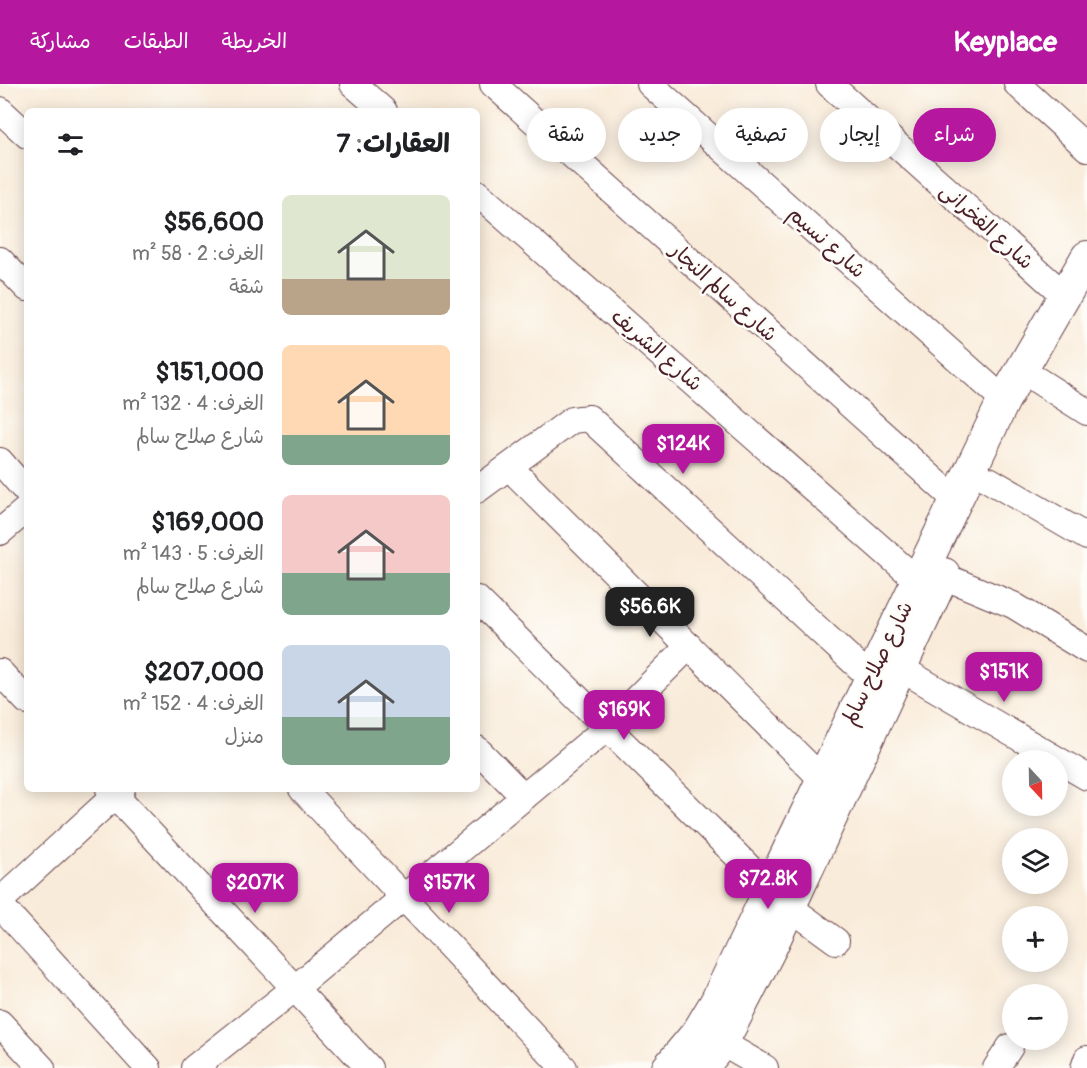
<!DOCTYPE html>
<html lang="ar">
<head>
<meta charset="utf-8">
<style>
  :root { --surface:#fff; --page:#f6f6f6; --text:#202124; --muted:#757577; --accent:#b5179e }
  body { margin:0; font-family:Pangolin,"Playpen Sans Arabic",sans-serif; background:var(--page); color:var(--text); direction:rtl; height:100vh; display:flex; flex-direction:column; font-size:22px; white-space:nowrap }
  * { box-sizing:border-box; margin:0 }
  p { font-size:20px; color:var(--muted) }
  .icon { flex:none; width:33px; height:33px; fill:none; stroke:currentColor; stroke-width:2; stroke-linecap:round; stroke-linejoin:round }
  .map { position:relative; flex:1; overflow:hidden; direction:ltr }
  .panel { position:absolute; left:24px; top:24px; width:456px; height:684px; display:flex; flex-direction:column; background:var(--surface); border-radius:9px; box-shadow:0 3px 15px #0003; direction:rtl }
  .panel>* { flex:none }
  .banner { position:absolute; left:498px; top:24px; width:498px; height:54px; direction:rtl; display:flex; gap:12px }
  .needle { width:39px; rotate:158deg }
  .buttons { position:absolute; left:1002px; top:666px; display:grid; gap:12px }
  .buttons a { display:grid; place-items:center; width:66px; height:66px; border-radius:50%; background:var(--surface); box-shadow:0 3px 15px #0003; font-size:30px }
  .price { position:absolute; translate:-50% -51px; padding:0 14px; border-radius:12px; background:var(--accent); color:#fff; font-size:20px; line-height:39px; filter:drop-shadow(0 2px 3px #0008) }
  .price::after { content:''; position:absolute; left:50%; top:36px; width:18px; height:14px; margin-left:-9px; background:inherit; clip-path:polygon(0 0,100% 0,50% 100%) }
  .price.on { background:#222; color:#fff }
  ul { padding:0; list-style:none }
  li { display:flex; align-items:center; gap:18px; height:150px; padding:0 30px }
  li span { display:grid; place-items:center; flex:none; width:168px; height:120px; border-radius:9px; color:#555 }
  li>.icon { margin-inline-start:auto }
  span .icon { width:72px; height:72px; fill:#fffc; stroke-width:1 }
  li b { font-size:26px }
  h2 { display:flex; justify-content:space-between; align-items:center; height:72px; padding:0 30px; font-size:26px }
  .pill { padding:0 21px; border-radius:27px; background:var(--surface); box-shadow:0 3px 15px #0003; font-size:21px; line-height:54px }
  .pill.on { background:var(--accent); color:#fff }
  header { display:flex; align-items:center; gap:36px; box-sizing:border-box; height:84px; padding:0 30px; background:var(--accent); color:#fff }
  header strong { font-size:28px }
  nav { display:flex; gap:33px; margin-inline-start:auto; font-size:21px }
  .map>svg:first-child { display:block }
</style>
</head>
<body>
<header>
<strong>Keyplace</strong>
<nav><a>الخريطة</a><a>الطبقات</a><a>مشاركة</a></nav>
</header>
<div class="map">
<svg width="1087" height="984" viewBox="0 0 1087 984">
  <rect width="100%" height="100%" fill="#fdfcf7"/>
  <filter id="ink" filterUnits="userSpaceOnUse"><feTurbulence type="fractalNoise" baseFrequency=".0167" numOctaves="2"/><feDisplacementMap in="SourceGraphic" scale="12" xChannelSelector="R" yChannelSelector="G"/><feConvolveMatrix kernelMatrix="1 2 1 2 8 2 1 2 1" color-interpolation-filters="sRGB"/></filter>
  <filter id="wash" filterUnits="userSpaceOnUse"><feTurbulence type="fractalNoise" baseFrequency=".008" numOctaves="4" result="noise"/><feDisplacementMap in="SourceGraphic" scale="24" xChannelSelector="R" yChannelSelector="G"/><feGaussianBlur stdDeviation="1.35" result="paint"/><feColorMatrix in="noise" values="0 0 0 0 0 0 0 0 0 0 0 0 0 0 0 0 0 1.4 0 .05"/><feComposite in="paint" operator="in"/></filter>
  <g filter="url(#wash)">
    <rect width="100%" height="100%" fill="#f9ebd9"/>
  </g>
  <g filter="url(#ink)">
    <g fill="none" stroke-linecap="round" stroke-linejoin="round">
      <defs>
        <g id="minor">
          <polyline points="353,0 384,27"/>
          <polyline points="493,0 956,416"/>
          <polyline points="650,0 1004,316"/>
          <polyline points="829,0 1064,211"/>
          <polyline points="1017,0 1087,64"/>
          <polyline points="0,26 27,51"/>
          <polyline points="477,109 917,496"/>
          <polyline points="0,176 27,204"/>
          <polyline points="1037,296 1087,328"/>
          <polyline points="0,377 27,408"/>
          <polyline points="509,383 822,695"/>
          <polyline points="989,396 1087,453"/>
          <polyline points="477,406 572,336 589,334 870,593"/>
          <polyline points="0,448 27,425"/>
          <polyline points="943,492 1013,521 1087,566"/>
          <polyline points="477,515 788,822 836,857"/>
          <polyline points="900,584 1087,693"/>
          <polyline points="0,588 27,617"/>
          <polyline points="109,705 369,984"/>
          <polyline points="302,705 564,984"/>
          <polyline points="524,713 609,642 689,562"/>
          <polyline points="0,817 122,705"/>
          <polyline points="0,821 148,984"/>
          <polyline points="0,939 42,984"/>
          <polyline points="722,959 765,984"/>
          <polyline points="194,984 294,905 524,713 477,665"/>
          <polyline points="996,984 1010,963"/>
          <polyline points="1084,984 1087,975"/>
        </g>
        <g id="major">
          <polyline points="668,984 698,948 716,918 1004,316 1087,173"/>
          <polyline points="702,984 722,959 771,863 944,490"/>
        </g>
      </defs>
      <use href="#minor" stroke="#643e45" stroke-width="28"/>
      <use href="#major" stroke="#643e45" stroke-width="34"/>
      <use href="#minor" stroke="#fff" stroke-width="26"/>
      <use href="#major" stroke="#fff" stroke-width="32"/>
    </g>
  </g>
  <g text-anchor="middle" stroke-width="5" stroke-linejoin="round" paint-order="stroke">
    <g font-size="21" fill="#4a1f2b" stroke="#fdfcf7">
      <text transform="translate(987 142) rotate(42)" y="7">شارع الفخرانى</text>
      <text transform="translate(827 158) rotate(42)" y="7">شارع نسيم</text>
      <text transform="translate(724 208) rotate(42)" y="7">شارع سالم النجار</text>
      <text transform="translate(657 266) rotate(41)" y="7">شارع الشريف</text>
      <text transform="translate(877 579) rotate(-64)" y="7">شارع صلاح سالم</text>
    </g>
  </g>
</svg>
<div class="buttons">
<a><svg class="needle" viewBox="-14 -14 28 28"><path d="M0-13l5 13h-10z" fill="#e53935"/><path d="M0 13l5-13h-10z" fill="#757577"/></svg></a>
<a><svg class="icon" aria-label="layers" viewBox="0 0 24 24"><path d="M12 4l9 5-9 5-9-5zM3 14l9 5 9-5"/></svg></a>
<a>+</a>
<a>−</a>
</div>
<b class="price" style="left:683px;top:391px">$124K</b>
<b class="price on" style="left:650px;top:554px">$56.6K</b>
<b class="price" style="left:1004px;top:619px">$151K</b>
<b class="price" style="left:624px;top:657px">$169K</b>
<b class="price" style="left:768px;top:826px">$72.8K</b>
<b class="price" style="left:255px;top:830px">$207K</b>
<b class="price" style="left:449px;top:830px">$157K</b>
<div class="banner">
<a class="pill on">شراء</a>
<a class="pill">إيجار</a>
<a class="pill">تصفية</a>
<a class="pill">جديد</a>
<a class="pill">شقة</a>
</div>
<section class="panel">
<h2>العقارات: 7<svg class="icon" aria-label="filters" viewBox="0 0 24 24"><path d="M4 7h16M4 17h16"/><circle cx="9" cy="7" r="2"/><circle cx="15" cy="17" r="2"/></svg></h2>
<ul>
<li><span style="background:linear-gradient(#dfe7d0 70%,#b9a48a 0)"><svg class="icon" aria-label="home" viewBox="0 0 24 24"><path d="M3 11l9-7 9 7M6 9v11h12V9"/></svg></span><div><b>$56,600</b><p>الغرف: 2 · 58 m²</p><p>شقة</p></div></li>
<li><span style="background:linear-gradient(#ffd9b3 75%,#7fa58c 0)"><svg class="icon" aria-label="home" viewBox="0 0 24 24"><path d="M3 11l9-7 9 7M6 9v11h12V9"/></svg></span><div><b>$151,000</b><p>الغرف: 4 · 132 m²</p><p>شارع صلاح سالم</p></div></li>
<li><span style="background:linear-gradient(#f6c9c9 65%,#7fa58c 0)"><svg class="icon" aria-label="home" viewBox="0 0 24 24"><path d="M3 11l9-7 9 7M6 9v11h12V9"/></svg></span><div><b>$169,000</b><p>الغرف: 5 · 143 m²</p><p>شارع صلاح سالم</p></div></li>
<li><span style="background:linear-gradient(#c9d6e8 60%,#7fa58c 0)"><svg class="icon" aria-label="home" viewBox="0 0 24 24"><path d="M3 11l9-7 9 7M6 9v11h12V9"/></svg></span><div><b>$207,000</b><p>الغرف: 4 · 152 m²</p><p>منزل</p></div></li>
</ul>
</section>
</div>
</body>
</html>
